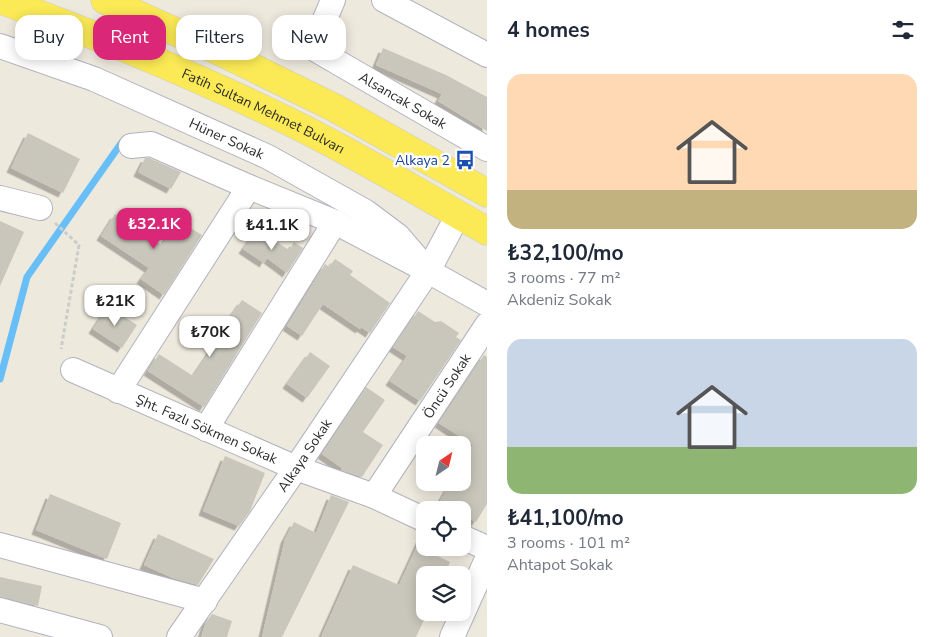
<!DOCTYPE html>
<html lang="en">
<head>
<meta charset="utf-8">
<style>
  :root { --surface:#fff; --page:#f6f6f7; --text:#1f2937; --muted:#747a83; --accent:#db2777 }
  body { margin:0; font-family:"Nunito Sans",sans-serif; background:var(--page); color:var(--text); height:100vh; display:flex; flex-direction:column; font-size:19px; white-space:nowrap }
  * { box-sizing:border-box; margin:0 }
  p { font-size:16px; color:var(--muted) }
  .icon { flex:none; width:28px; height:28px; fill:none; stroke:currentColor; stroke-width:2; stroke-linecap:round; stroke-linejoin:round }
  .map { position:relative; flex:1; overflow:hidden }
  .drawer { display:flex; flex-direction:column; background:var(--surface); width:450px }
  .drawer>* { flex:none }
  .hud { position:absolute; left:15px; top:15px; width:396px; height:45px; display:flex; gap:10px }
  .needle { width:32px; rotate:35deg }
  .tools { position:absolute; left:416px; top:436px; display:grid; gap:10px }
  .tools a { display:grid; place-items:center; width:55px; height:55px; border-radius:10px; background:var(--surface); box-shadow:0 2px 12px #0003; font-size:25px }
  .price { position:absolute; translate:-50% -42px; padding:0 11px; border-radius:10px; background:#fff; color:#222; font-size:16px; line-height:32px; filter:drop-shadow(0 1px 2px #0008) }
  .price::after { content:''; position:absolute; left:50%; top:30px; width:15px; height:11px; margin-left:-8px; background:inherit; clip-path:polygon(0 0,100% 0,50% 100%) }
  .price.on { background:var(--accent); color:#fff }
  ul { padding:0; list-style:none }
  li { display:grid; align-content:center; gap:10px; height:265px; padding:0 20px }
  li span { display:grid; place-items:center; height:155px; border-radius:15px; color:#555 }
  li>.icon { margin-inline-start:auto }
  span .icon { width:90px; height:90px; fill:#fffc; stroke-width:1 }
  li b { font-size:21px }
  h2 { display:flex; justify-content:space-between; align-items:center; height:60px; padding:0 20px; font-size:21px }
  .pill { padding:0 18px; border-radius:15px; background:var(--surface); box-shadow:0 2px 12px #0003; font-size:18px; line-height:45px }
  .pill.on { background:var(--accent); color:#fff }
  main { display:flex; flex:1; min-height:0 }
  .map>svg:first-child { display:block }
</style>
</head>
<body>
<main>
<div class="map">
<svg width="487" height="637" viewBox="0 0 487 637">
  <defs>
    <filter id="shadow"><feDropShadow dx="-4.5" dy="4.5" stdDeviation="0" flood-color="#0004"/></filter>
  </defs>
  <rect width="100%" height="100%" fill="#eee9dd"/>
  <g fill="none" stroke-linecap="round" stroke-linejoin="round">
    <polyline stroke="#68bff8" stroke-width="7" points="0,379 27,277 122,142"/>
  </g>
  <g fill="#c9c7bb" filter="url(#shadow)">
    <polygon points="383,48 446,75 487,97 487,131 438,101 442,94 376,65"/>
    <polygon points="28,133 80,159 63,193 11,168"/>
    <polygon points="145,158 149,158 181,172 171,189 138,172"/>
    <polygon points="115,214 162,245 177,220 202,235 164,295 141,279 149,268 101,236"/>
    <polygon points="0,221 24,232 0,286"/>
    <polygon points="257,229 289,250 294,242 303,248 287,273 267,258 264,263 243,249"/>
    <polygon points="335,259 353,271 350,275 390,303 370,333 361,327 360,329 323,304 302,336 287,326 325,264 329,267"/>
    <polygon points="242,300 262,313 204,407 148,371 159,354 193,376 230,321 228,320"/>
    <polygon points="108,306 137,325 122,348 93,329"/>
    <polygon points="418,311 435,322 441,321 459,333 456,337 461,340 420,401 390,381 407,356 393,347"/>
    <polygon points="310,352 330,366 307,398 287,384"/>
    <polygon points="484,355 487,357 487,504 476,522 462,514 462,510 455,510 440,501 451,482 462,482 462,463 473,445 439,423"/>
    <polygon points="366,387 385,400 363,432 383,445 362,477 341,470 342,468 322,454"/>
    <polygon points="225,456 265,473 250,511 239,526 203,511"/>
    <polygon points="50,494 121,523 107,559 36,530"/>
    <polygon points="331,495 349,502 282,637 262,637 285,539 294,522 316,533"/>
    <polygon points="423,533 425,534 425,550 450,562 445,575 425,575 425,618 416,637 321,637 353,565 399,585"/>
    <polygon points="158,534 214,559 198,585 173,578 144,565"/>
    <polygon points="0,577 42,586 38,606 0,597"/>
    <polygon points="212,614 232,621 227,637 201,637 206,622"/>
  </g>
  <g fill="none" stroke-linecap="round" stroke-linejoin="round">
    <defs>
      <g id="minor">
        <path id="s1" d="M 333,0 L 313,48 L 487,149"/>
        <polyline points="384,0 487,55"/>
        <path id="s2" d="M 0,46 L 94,79 L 268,157 L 366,212 L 398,236 L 428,271"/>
        <polyline points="131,146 151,144 249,187 335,222 428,271 487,304"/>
        <polyline points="0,198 40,208"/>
        <path id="s3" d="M 73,370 L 296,468 L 374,496 L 425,520"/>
        <polyline points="118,391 249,187"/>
        <polyline points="206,429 335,222"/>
        <path id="s4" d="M 374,496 L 487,325"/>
        <polyline points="462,537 487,548"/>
        <polyline points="0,545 205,601"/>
        <polyline points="0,610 100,637"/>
        <path id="s5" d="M 179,637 L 296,468 L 428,271 L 458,215"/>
        <polyline points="452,637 487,559"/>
      </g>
      <g id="primary">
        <path id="s6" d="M 1,0 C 99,36 194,75 288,121 C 356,154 421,194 487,231"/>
        <polyline points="105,0 223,53 335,108 487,193"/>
      </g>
    </defs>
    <use href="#minor" stroke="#b1b2c0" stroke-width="26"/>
    <use href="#primary" stroke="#ccc" stroke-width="29"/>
    <polyline stroke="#ccc" stroke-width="3" stroke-dasharray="4 2.5" stroke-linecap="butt" points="55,223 79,245 61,349"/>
    <use href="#minor" stroke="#fff" stroke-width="24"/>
    <use href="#primary" stroke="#fbea55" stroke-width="28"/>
  </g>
  <defs>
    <symbol id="bus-bare" viewBox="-9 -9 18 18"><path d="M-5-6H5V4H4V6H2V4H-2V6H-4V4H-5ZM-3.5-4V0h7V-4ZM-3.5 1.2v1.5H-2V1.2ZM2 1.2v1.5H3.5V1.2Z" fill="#1a4fb4" stroke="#fff" stroke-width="2.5" paint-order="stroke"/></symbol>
  </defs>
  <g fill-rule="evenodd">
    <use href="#bus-bare" x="451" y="146" width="28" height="28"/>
  </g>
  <g text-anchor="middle" stroke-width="5" stroke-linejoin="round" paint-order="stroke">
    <g font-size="14" fill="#2c2c2c" stroke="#fff">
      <text dy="5" stroke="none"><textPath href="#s1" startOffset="156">Alsancak Sokak</textPath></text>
      <text dy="5" stroke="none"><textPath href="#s6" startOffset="285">Fatih Sultan Mehmet Bulvarı</textPath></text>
      <text dy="5" stroke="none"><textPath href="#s2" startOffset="245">Hüner Sokak</textPath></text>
      <text dy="5" stroke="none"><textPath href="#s4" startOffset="132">Öncü Sokak</textPath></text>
      <text dy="5" stroke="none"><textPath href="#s3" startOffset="146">Şht. Fazlı Sökmen Sokak</textPath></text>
      <text dy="5" stroke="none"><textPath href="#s5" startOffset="221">Alkaya Sokak</textPath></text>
    </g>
    <g font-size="14" fill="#164399" stroke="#fff" text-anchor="end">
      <text x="450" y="165">Alkaya 2</text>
    </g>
  </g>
</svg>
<div class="tools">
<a><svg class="needle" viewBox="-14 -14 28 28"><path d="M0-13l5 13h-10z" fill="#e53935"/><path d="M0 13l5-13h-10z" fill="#747a83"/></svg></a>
<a><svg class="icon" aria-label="locate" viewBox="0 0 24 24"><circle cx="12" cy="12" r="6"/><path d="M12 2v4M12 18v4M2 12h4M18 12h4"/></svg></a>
<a><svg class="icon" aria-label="layers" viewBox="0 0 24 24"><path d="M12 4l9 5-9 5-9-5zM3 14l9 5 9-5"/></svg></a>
</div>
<b class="price on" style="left:154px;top:250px">₺32.1K</b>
<b class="price" style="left:272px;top:251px">₺41.1K</b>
<b class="price" style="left:115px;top:327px">₺21K</b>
<b class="price" style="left:210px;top:358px">₺70K</b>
<div class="hud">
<a class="pill">Buy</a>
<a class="pill on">Rent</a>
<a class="pill">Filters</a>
<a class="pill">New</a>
</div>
</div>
<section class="drawer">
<h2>4 homes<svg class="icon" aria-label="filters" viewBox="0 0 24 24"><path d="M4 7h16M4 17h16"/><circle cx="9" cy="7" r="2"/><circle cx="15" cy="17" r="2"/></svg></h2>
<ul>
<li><span style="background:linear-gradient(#ffd9b3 75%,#c2b280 0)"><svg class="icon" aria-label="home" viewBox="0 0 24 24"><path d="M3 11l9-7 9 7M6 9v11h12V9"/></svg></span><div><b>₺32,100/mo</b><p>3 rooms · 77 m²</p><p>Akdeniz Sokak</p></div></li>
<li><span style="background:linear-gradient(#c9d6e8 70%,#8fb573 0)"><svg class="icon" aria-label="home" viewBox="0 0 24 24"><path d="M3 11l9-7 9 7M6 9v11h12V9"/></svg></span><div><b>₺41,100/mo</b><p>3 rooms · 101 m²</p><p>Ahtapot Sokak</p></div></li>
</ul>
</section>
</main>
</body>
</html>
